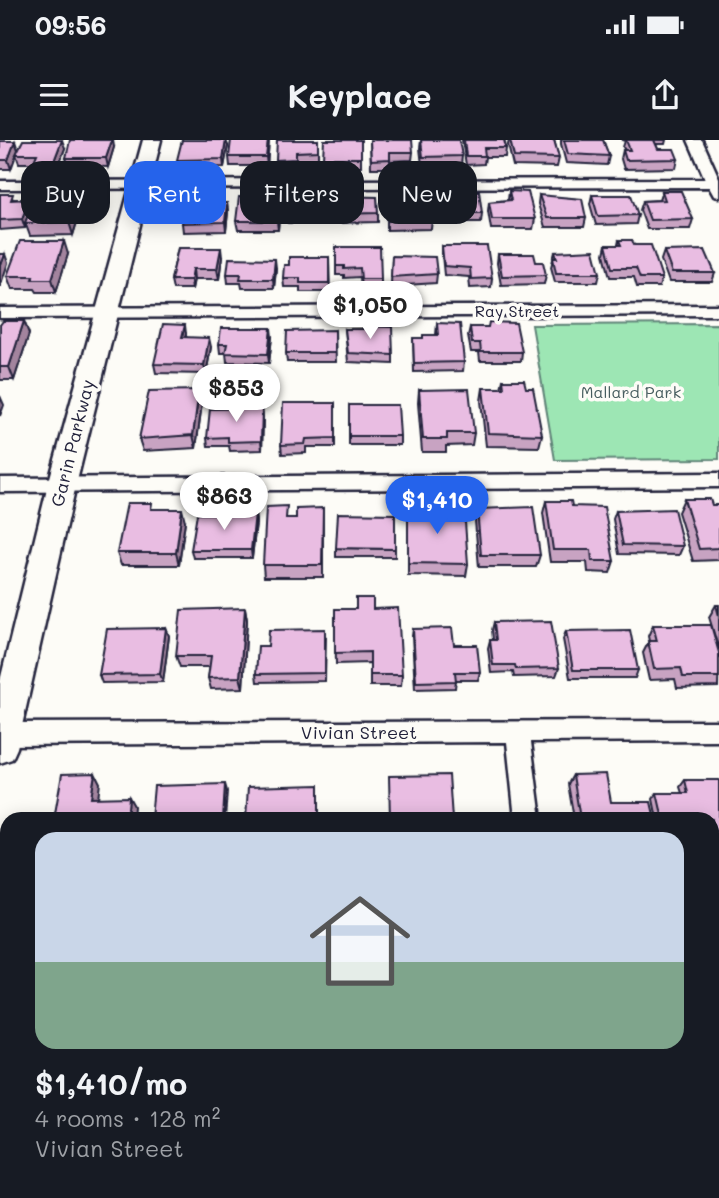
<!DOCTYPE html>
<html lang="en">
<head>
<meta charset="utf-8">
<style>
  :root { --surface:#171b24; --page:#20242c; --text:#f1f3f6; --muted:#9ea1a6; --line:#363941; --accent:#2563eb }
  body { margin:0; font-family:Mali,sans-serif; background:var(--page); color:var(--text); height:100vh; display:flex; flex-direction:column; font-size:26px; white-space:nowrap }
  * { box-sizing:border-box; margin:0 }
  p { font-size:23px; color:var(--muted) }
  .icon { flex:none; width:38px; height:38px; fill:none; stroke:currentColor; stroke-width:2; stroke-linecap:round; stroke-linejoin:round }
  .map { position:relative; flex:1; overflow:hidden }
  .details { position:absolute; left:0px; top:672px; width:719px; height:387px; display:flex; flex-direction:column; background:var(--surface); border-radius:21px 21px 0 0; box-shadow:0 4px 18px #0003 }
  .details>* { flex:none }
  .top-card { position:absolute; left:21px; top:21px; width:677px; height:63px; display:flex; gap:14px }
  .price { position:absolute; translate:-50% -60px; padding:0 16px; border-radius:24px; background:#fff; color:#222; font-size:23px; line-height:46px; filter:drop-shadow(0 2px 4px #0008) }
  .price::after { content:''; position:absolute; left:50%; top:42px; width:21px; height:16px; margin-left:-10px; background:inherit; clip-path:polygon(0 0,100% 0,50% 100%) }
  .price.selected { background:var(--accent); color:#fff }
  ul { padding:0; list-style:none }
  li { display:grid; align-content:center; gap:14px; height:371px; padding:0 35px }
  li+li { border-top:2px solid var(--line) }
  li span { display:grid; place-items:center; height:217px; border-radius:21px; color:#555 }
  li>.icon { margin-inline-start:auto }
  span .icon { width:126px; height:126px; fill:#fffc; stroke-width:1 }
  li b { font-size:30px }
  .pill { padding:0 24px; border-radius:21px; background:var(--surface); box-shadow:0 4px 18px #0003; font-size:24px; line-height:63px }
  .pill.selected { background:var(--accent); color:#fff }
  .status { display:flex; justify-content:space-between; align-items:center; height:49px; padding:0 35px; background:var(--surface); direction:ltr }
  .status svg { height:19px; fill:currentColor }
  header { display:flex; justify-content:space-between; align-items:center; height:91px; padding:0 35px; background:var(--surface); font-size:32px; font-weight:700 }
  .map>svg:first-child { display:block }
</style>
</head>
<body>
<div class="status"><b>09:56</b><svg viewBox="0 0 49 12"><path d="M0 12V9h3v3zM5 12V6h3v6zM10 12V3h3v9zM15 12V0h3v12zM26 1h20v11H26zM47 4h2v5h-2z"/></svg></div>
<header><svg class="icon" aria-label="menu" viewBox="0 0 24 24"><path d="M4 6h16M4 12h16M4 18h16"/></svg>Keyplace<svg class="icon" aria-label="share" viewBox="0 0 24 24"><path d="M12 15V3M7 8l5-5 5 5M5 13v7h14v-7"/></svg></header>
<div class="map">
<svg width="719" height="1058" viewBox="0 0 719 1058">
  <rect width="100%" height="100%" fill="#fdfcf7"/>
  <filter id="ink" filterUnits="userSpaceOnUse"><feTurbulence type="fractalNoise" baseFrequency=".0143" numOctaves="2"/><feDisplacementMap in="SourceGraphic" scale="14" xChannelSelector="R" yChannelSelector="G"/><feConvolveMatrix kernelMatrix="1 2 1 2 8 2 1 2 1" color-interpolation-filters="sRGB"/></filter>
  <g filter="url(#ink)">
    <polygon fill="#9de6b4" stroke="#608478" stroke-width="2" points="719,184 719,319 555,320 532,185"/>
    <g fill="none" stroke-linecap="round" stroke-linejoin="round">
      <defs>
        <g id="street">
          <polygon points="688,0 702,0 719,38 719,57 714,56 709,47 0,49 0,41 705,39"/>
          <polygon points="719,165 719,175 0,178 0,168"/>
          <polygon points="719,333 719,347 0,352 0,338"/>
          <polygon points="719,581 719,601 531,602 541,679 515,679 507,602 0,605 0,583"/>
        </g>
        <polygon id="secondary" points="143,0 161,0 76,345 17,608 12,619 0,623 0,541 48,345"/>
      </defs>
      <use href="#street" stroke="#22223b" stroke-width="5"/>
      <use href="#secondary" stroke="#22223b" stroke-width="5"/>
      <use href="#street" fill="#fdfcf7" fill-rule="evenodd"/>
      <use href="#secondary" fill="#fdfcf7" fill-rule="evenodd"/>
    </g>
    <g fill="#c8a3c2" stroke="#22223b" stroke-width="2">
      <polygon points="269,0 267,26 230,26 229,17"/>
      <polygon points="318,0 318,20 297,21 297,28 277,28 276,20"/>
      <polygon points="361,0 361,26 323,27 323,18"/>
      <polygon points="370,0 413,12 412,20 390,21 390,28 371,28"/>
      <polygon points="421,0 462,16 461,25 422,25 420,8"/>
      <polygon points="462,0 504,0 506,8 505,17 485,17 484,24 466,25"/>
      <polygon points="509,0 554,0 559,18 557,27 513,26 508,5"/>
      <polygon points="561,0 603,0 609,16 607,25 566,23 561,4"/>
      <polygon points="622,0 666,0 665,4 656,4 658,9 678,19 676,28 624,29 621,19 623,10 625,10 623,7 625,1"/>
      <polygon points="0,1 15,1 11,29 0,29"/>
      <polygon points="228,6 224,27 179,28 177,20"/>
      <polygon points="114,7 108,27 69,26 66,18"/>
      <polygon points="65,8 57,30 37,30 35,23 19,23 16,14"/>
      <polygon points="79,49 83,62 73,95 30,96 26,85 25,88 0,90 0,54 14,59 29,59 32,66"/>
      <polygon points="453,51 482,73 481,82 445,82 445,75 438,75 437,54 452,54"/>
      <polygon points="509,51 535,79 533,89 491,89 488,71 489,62 508,60"/>
      <polygon points="662,51 693,79 690,89 647,89 640,70 643,61 659,60"/>
      <polygon points="409,52 432,80 431,89 387,90 387,63 408,61"/>
      <polygon points="329,55 329,76 321,76 321,83 288,83 288,74"/>
      <polygon points="539,55 586,78 584,87 545,87 538,64"/>
      <polygon points="592,55 638,75 636,84 596,85 590,64"/>
      <polygon points="336,56 378,73 378,82 338,83"/>
      <polygon points="207,63 227,63 228,72 226,91 183,92 182,83"/>
      <polygon points="280,66 278,90 238,90 236,81"/>
      <polygon points="619,100 634,105 662,138 659,147 637,147 634,137 610,137 604,114 606,105 618,105"/>
      <polygon points="442,106 492,138 491,147 470,148 469,137 444,135 442,115"/>
      <polygon points="336,107 381,139 381,148 361,149 360,137 344,138 344,135 336,135"/>
      <polygon points="178,108 222,117 219,139 194,139 192,149 173,149 171,140"/>
      <polygon points="664,111 715,133 712,142 669,142 661,120"/>
      <polygon points="555,112 600,133 598,142 555,142 551,127"/>
      <polygon points="68,114 56,152 37,152 35,149 12,149 7,136"/>
      <polygon points="498,114 536,122 546,135 544,144 501,145 497,123"/>
      <polygon points="392,116 437,134 436,143 391,146"/>
      <polygon points="329,117 330,152 300,152 300,147 284,147 283,138 289,125"/>
      <polygon points="276,128 274,148 242,148 241,143 228,143 227,134"/>
      <polygon points="24,181 29,194 14,240 0,240 0,185"/>
      <polygon points="437,183 464,222 463,231 414,232 413,198 423,198 436,195"/>
      <polygon points="470,187 522,212 521,221 480,221 479,212 471,212 468,196"/>
      <polygon points="345,189 393,215 393,224 348,222"/>
      <polygon points="335,190 336,222 287,222 286,213"/>
      <polygon points="186,194 186,197 211,207 206,234 156,233 154,224"/>
      <polygon points="272,197 269,223 227,222 226,213 220,213 219,204"/>
      <polygon points="503,240 526,248 542,295 539,307 486,306 481,261 483,248 501,248"/>
      <polygon points="199,250 202,263 196,308 143,311 139,299"/>
      <polygon points="419,250 474,293 472,305 446,306 446,312 422,312 418,263"/>
      <polygon points="335,263 335,307 306,307 306,313 282,314 281,305"/>
      <polygon points="349,265 400,296 400,305 349,305"/>
      <polygon points="262,268 263,277 262,310 230,311 229,306 208,306 207,298"/>
      <polygon points="684,359 712,365 719,365 719,420 693,421 678,372"/>
      <polygon points="546,361 572,366 614,421 610,433 588,432 587,422 550,422 543,373"/>
      <polygon points="408,365 428,378 436,378 437,367 468,424 466,436 408,435"/>
      <polygon points="323,368 323,437 264,437 263,425 296,378"/>
      <polygon points="477,369 540,415 536,427 479,427 475,381"/>
      <polygon points="616,371 683,406 679,415 619,414 613,379"/>
      <polygon points="255,373 256,382 252,418 193,418 191,410"/>
      <polygon points="185,381 179,425 121,425 117,413"/>
      <polygon points="336,408 395,409 395,417 336,417"/>
      <polygon points="716,465 719,465 719,510 709,477"/>
      <polygon points="245,468 247,480 243,548 211,549 208,538 210,527 180,527 176,516"/>
      <polygon points="335,469 373,469 402,535 401,546 370,546 370,523 336,524"/>
      <polygon points="494,482 559,528 556,536 514,537 513,532 491,533 488,508 490,500 493,500 492,490"/>
      <polygon points="653,485 719,513 718,547 677,548 675,539 649,540 643,513 649,501 648,496"/>
      <polygon points="166,488 169,496 163,542 102,543 99,535"/>
      <polygon points="413,489 454,505 480,532 478,540 456,540 455,548 415,549 412,496"/>
      <polygon points="566,491 638,530 635,538 570,538 563,499"/>
      <polygon points="326,497 325,541 257,542 256,534 268,506"/>
      <polygon points="573,635 611,662 655,679 574,679 568,644"/>
      <polygon points="685,640 719,640 719,697 712,697 712,679 657,679 653,659 657,653 682,653 680,647"/>
      <polygon points="642,1052 712,1052 719,1058 645,1058 641,1054"/>
    </g>
    <g fill="#a3849e" stroke="#22223b" stroke-width="2">
      <polygon points="62,0 65,8 57,30 54,21"/>
      <polygon points="112,0 113,0 114,7 108,27 106,18"/>
      <polygon points="226,0 228,6 224,27 223,19"/>
      <polygon points="268,0 269,0 267,26 266,17"/>
      <polygon points="15,1 18,10 11,29 8,20"/>
      <polygon points="79,49 83,62 73,95 69,82"/>
      <polygon points="279,57 280,66 278,90 277,81"/>
      <polygon points="29,59 32,68 25,83 25,88 22,79"/>
      <polygon points="227,63 228,72 226,91 225,82"/>
      <polygon points="64,101 68,114 56,152 52,139"/>
      <polygon points="221,108 222,117 219,139 217,129"/>
      <polygon points="5,114 8,123 0,147 0,128"/>
      <polygon points="275,119 276,128 274,148 273,139"/>
      <polygon points="193,129 194,139 192,149 191,140"/>
      <polygon points="24,181 29,194 14,240 9,227"/>
      <polygon points="185,185 186,194 184,206 182,197"/>
      <polygon points="271,188 272,197 269,223 268,214"/>
      <polygon points="209,198 211,207 206,234 204,225"/>
      <polygon points="199,250 202,263 196,308 193,295"/>
      <polygon points="0,256 4,265 0,276"/>
      <polygon points="262,268 263,277 262,310 261,301"/>
      <polygon points="182,369 185,381 179,425 176,413"/>
      <polygon points="255,373 256,382 252,418 251,410"/>
      <polygon points="245,468 247,480 243,548 240,537"/>
      <polygon points="166,488 169,496 163,542 160,534"/>
      <polygon points="95,633 100,643 97,667 91,658"/>
      <polygon points="225,644 227,651 225,679 223,679"/>
      <polygon points="129,657 134,666 133,679 127,679"/>
    </g>
    <g fill="#e9bde2" stroke="#22223b" stroke-width="2">
      <polygon points="23,0 62,0 54,21 34,21 37,14 16,14"/>
      <polygon points="70,0 112,0 106,18 66,18"/>
      <polygon points="182,0 226,0 223,19 177,20"/>
      <polygon points="231,0 268,0 266,17 229,17"/>
      <polygon points="277,0 318,0 318,11 296,12 296,19 276,20"/>
      <polygon points="324,0 361,0 361,18 323,18"/>
      <polygon points="370,0 412,0 413,12 390,12 390,19 371,20"/>
      <polygon points="421,0 459,0 462,16 423,17"/>
      <polygon points="464,0 504,0 506,8 484,8 485,16 466,16"/>
      <polygon points="510,0 554,0 559,18 514,17"/>
      <polygon points="564,0 603,0 609,16 568,14"/>
      <polygon points="626,0 654,0 658,9 674,9 678,19 626,20 623,10 630,10"/>
      <polygon points="0,1 15,1 8,20 0,20"/>
      <polygon points="79,49 69,82 25,83 37,52"/>
      <polygon points="453,51 479,51 482,73 446,73 445,66 438,66 437,54 453,54"/>
      <polygon points="509,51 528,52 535,79 492,79 489,62 511,60"/>
      <polygon points="662,51 681,51 693,79 650,80 643,61 665,60"/>
      <polygon points="409,52 429,52 432,80 387,81 387,63 395,63 395,60 409,61"/>
      <polygon points="0,54 13,54 11,60 29,59 22,79 0,80"/>
      <polygon points="187,54 205,54 204,63 227,63 225,82 182,83"/>
      <polygon points="289,55 329,55 329,67 321,67 321,74 288,74"/>
      <polygon points="539,55 582,59 586,78 547,78"/>
      <polygon points="592,55 631,55 638,75 598,76"/>
      <polygon points="336,56 377,57 378,73 338,74"/>
      <polygon points="239,57 279,57 277,81 236,81"/>
      <polygon points="619,100 632,100 634,105 651,105 662,138 640,138 636,128 612,128 606,105 621,105"/>
      <polygon points="20,101 64,101 52,139 32,139 33,136 7,136"/>
      <polygon points="442,106 487,106 492,138 471,139 470,128 444,126"/>
      <polygon points="336,107 380,107 381,139 361,139 360,128 344,129 344,126 336,126"/>
      <polygon points="178,108 221,108 217,129 193,129 191,140 171,140"/>
      <polygon points="594,110 600,133 556,133 553,118 557,118 555,112"/>
      <polygon points="705,110 715,133 672,133 664,111"/>
      <polygon points="0,114 5,114 0,128"/>
      <polygon points="498,114 534,114 536,122 543,122 546,135 502,136"/>
      <polygon points="392,116 435,117 437,134 391,137"/>
      <polygon points="289,117 329,117 329,143 300,143 300,138 283,138 284,125 289,125"/>
      <polygon points="229,118 275,119 273,139 240,139 241,134 227,134"/>
      <polygon points="3,181 24,181 9,227 0,227 0,185"/>
      <polygon points="489,182 516,183 522,212 481,212 480,203 472,203 470,187 488,187"/>
      <polygon points="437,183 460,184 464,222 414,223 413,198 423,198 423,195 438,195"/>
      <polygon points="163,184 185,185 182,197 209,198 204,225 154,224"/>
      <polygon points="363,186 392,187 393,215 348,213 345,189 363,189"/>
      <polygon points="221,188 271,188 268,214 225,213 227,204 219,204"/>
      <polygon points="335,190 335,213 286,213 287,191"/>
      <polygon points="503,240 524,240 526,248 533,248 542,295 488,293 483,248 504,248"/>
      <polygon points="469,249 474,293 447,293 447,299 423,299 419,250"/>
      <polygon points="199,250 193,295 139,299 149,251"/>
      <polygon points="283,263 335,263 335,298 306,299 305,304 281,305"/>
      <polygon points="349,265 398,265 400,296 349,296"/>
      <polygon points="262,268 261,301 228,302 228,297 207,298 210,269"/>
      <polygon points="684,359 710,359 712,365 719,365 719,408 699,409"/>
      <polygon points="546,361 571,361 572,366 604,367 614,421 592,421 591,410 553,410"/>
      <polygon points="127,363 152,363 151,369 182,369 176,413 117,413"/>
      <polygon points="408,365 427,366 428,378 438,378 437,367 464,368 468,424 408,423"/>
      <polygon points="287,366 286,378 296,378 296,369 323,368 322,425 263,425 266,367"/>
      <polygon points="533,367 540,415 481,415 477,369"/>
      <polygon points="674,369 683,406 623,405 616,371"/>
      <polygon points="255,373 251,410 191,410 197,374"/>
      <polygon points="338,373 395,374 395,409 336,408"/>
      <polygon points="356,458 373,458 373,469 398,468 402,535 370,535 370,512 335,513 335,469 356,469"/>
      <polygon points="716,465 719,465 719,476"/>
      <polygon points="245,468 240,537 208,538 211,516 176,516 181,470"/>
      <polygon points="551,481 559,528 516,529 515,525 493,525 490,500 496,500 494,482"/>
      <polygon points="653,485 711,485 719,513 719,537 683,537 681,528 654,529 648,501 657,501"/>
      <polygon points="166,488 160,534 99,535 107,489"/>
      <polygon points="452,488 454,505 477,505 480,532 455,532 456,541 416,542 413,489"/>
      <polygon points="325,489 325,533 256,534 258,506 268,506 269,490"/>
      <polygon points="630,490 638,530 573,530 566,491"/>
      <polygon points="95,633 91,658 129,657 127,679 54,679 62,634"/>
      <polygon points="606,634 611,662 651,662 655,679 580,679 573,635"/>
      <polygon points="449,635 452,679 390,679 389,636"/>
      <polygon points="685,640 719,640 719,691 712,691 712,679 663,679 657,653 688,653"/>
      <polygon points="225,644 223,679 151,679 154,646"/>
      <polygon points="319,645 319,679 246,679 248,647"/>
      <polygon points="712,918 719,952 719,953 712,953"/>
      <polygon points="712,997 719,1003 719,1058 654,1058 649,1053 649,1052 712,1052"/>
    </g>
  </g>
  <g text-anchor="middle" stroke-width="7" stroke-linejoin="round" paint-order="stroke">
    <g font-size="16" fill="#22223b" stroke="#fdfcf7">
      <text x="517" y="177">Ray Street</text>
    </g>
    <g font-size="16" fill="#475d5f" stroke="#fdfcf7">
      <text x="631" y="258">Mallard Park</text>
    </g>
    <g font-size="18" fill="#22223b" stroke="#fdfcf7">
      <text transform="translate(73 303) rotate(-76)" y="6">Garin Parkway</text>
      <text x="359" y="599">Vivian Street</text>
    </g>
  </g>
</svg>
<b class="price" style="left:370px;top:201px">$1,050</b>
<b class="price" style="left:236px;top:284px">$853</b>
<b class="price" style="left:224px;top:392px">$863</b>
<b class="price selected" style="left:437px;top:396px">$1,410</b>
<div class="top-card">
<a class="pill">Buy</a>
<a class="pill selected">Rent</a>
<a class="pill">Filters</a>
<a class="pill">New</a>
</div>
<section class="details">
<ul>
<li><span style="background:linear-gradient(#c9d6e8 60%,#7fa58c 0)"><svg class="icon" aria-label="home" viewBox="0 0 24 24"><path d="M3 11l9-7 9 7M6 9v11h12V9"/></svg></span><div><b>$1,410/mo</b><p>4 rooms · 128 m²</p><p>Vivian Street</p></div></li>
</ul>
</section>
</div>
</body>
</html>
